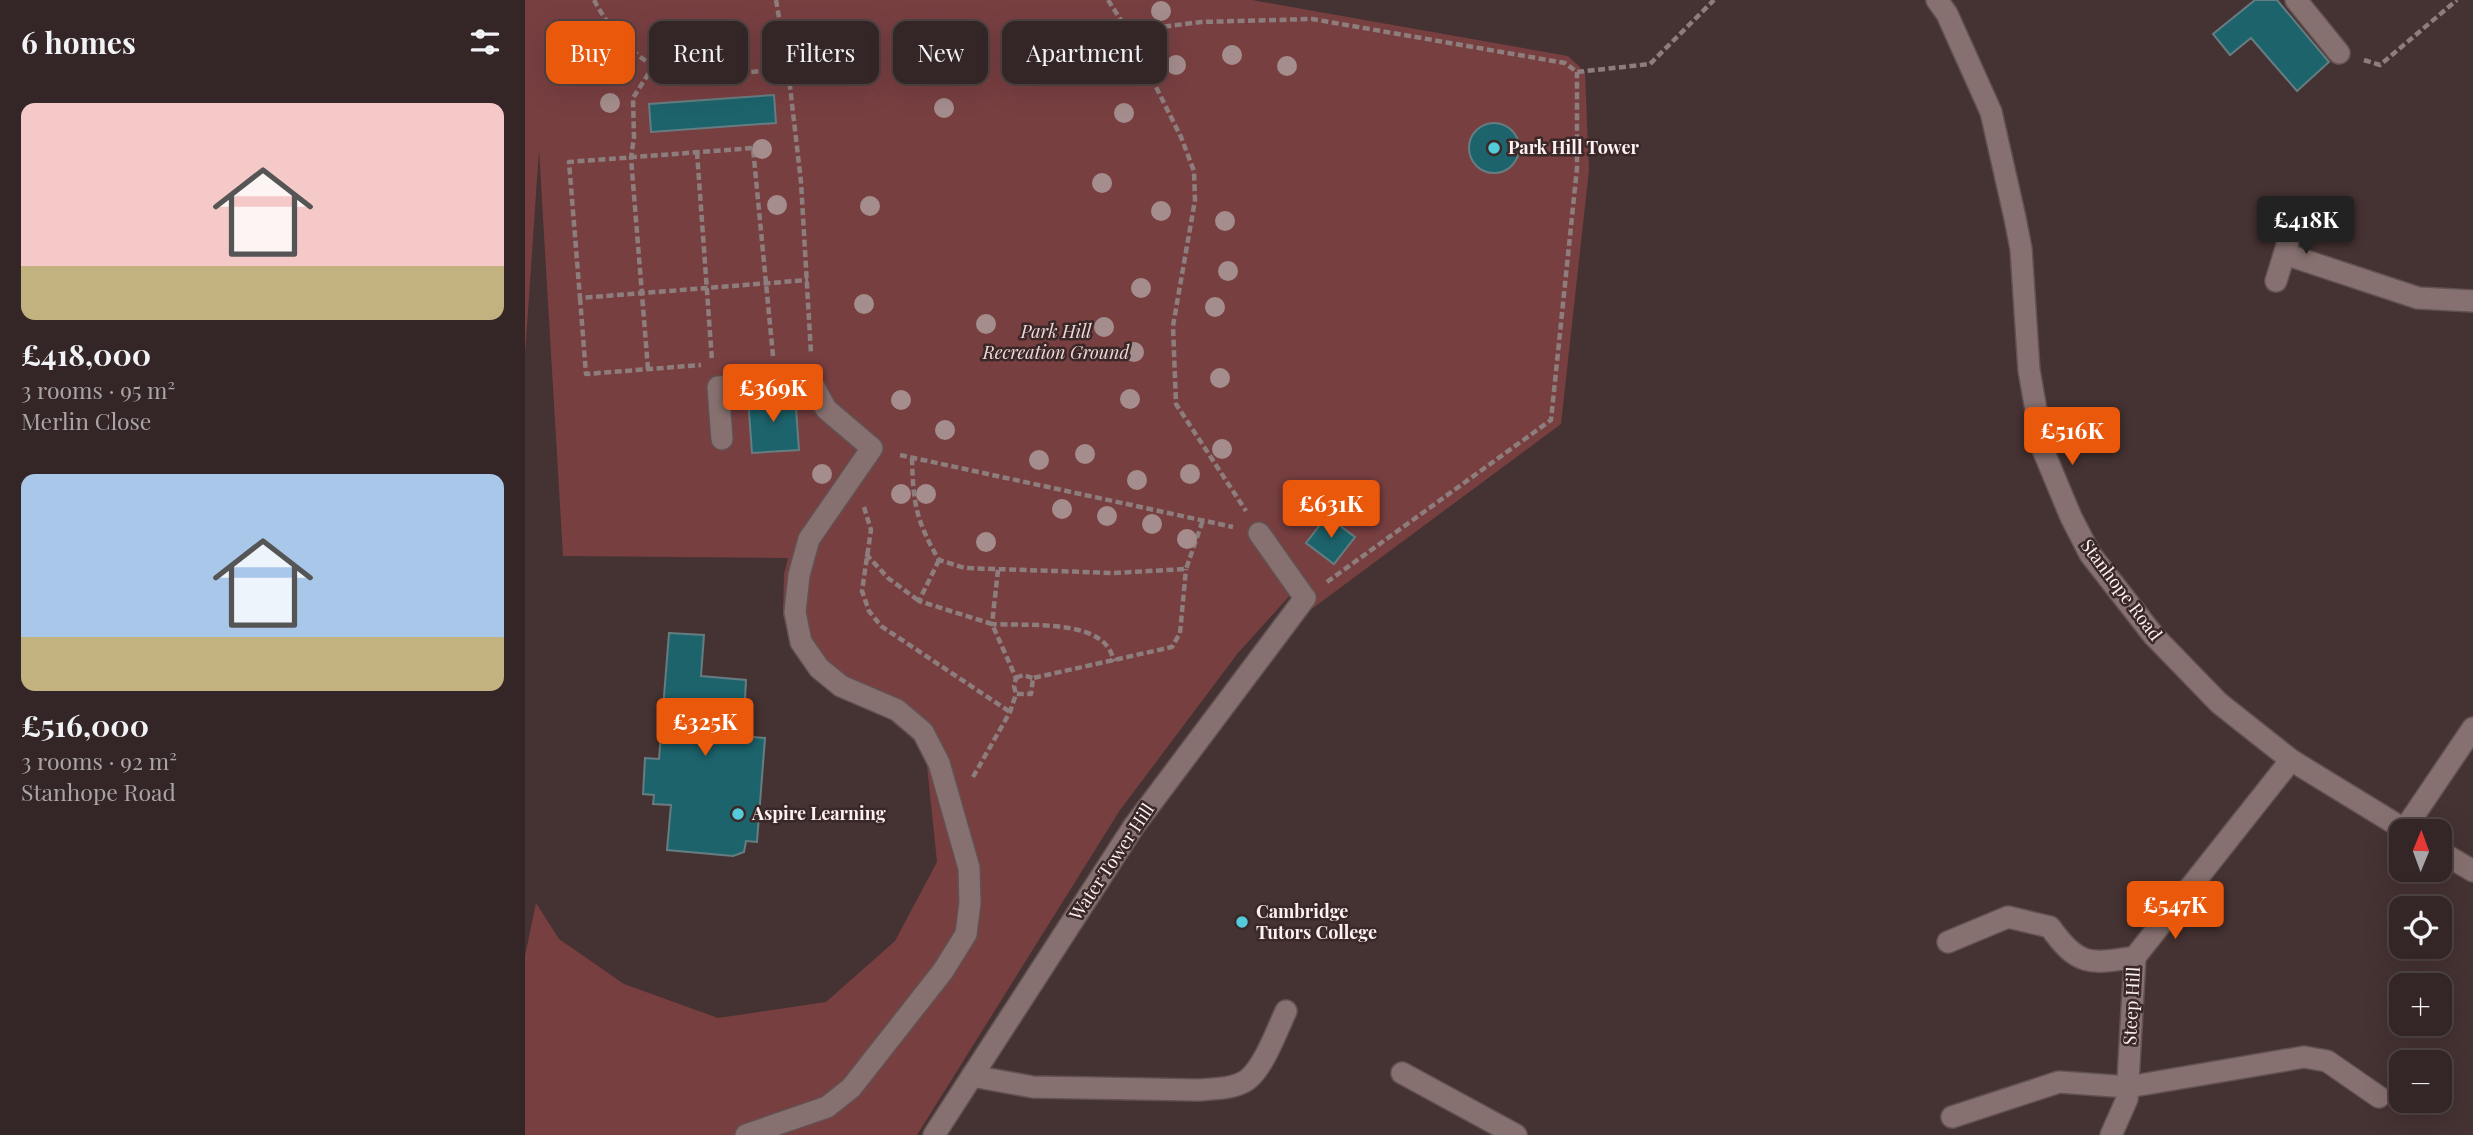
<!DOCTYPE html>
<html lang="en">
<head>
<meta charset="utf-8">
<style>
  :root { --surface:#342626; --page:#3f3232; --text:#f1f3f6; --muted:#a9a5a7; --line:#4e4343; --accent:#ea580c }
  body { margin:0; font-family:"Playfair Display",serif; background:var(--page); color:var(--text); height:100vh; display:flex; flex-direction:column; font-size:26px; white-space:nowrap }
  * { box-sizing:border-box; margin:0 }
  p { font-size:23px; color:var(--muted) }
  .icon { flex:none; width:38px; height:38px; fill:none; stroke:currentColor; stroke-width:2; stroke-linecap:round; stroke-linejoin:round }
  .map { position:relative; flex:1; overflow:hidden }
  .panel { display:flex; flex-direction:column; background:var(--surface); width:525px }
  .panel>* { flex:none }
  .guide { position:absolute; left:21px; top:21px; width:665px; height:63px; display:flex; gap:14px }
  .needle { width:46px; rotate:1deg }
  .tools { position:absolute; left:1864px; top:819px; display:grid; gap:14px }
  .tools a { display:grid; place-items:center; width:63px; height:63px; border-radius:14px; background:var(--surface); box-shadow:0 7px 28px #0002,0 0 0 2px var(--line); font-size:35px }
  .price { position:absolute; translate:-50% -60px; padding:0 16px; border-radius:7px; background:var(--accent); color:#fff; font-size:23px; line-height:46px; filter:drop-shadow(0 2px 4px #0008) }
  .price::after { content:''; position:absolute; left:50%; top:42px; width:21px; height:16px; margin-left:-10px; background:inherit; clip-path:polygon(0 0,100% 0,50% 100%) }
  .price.active { background:#222; color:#fff }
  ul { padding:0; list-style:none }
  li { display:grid; align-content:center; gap:14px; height:371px; padding:0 21px }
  li span { display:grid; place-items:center; height:217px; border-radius:14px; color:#555 }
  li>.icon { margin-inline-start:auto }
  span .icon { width:126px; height:126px; fill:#fffc; stroke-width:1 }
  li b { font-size:30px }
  h2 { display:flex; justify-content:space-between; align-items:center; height:84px; padding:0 21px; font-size:30px }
  .pill { padding:0 24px; border-radius:14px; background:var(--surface); box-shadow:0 7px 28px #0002,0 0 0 2px var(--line); font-size:24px; line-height:63px }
  .pill.active { background:var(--accent); color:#fff }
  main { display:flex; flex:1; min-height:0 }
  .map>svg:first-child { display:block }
</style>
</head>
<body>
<main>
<section class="panel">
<h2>6 homes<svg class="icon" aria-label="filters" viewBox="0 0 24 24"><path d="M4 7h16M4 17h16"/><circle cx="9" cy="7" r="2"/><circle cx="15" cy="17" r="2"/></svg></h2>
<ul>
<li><span style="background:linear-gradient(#f6c9c9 75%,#c2b280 0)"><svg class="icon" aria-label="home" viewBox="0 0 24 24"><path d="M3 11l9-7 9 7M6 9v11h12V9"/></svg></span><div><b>£418,000</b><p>3 rooms · 95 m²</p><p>Merlin Close</p></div></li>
<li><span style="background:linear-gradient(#a9c7e8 75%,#c2b280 0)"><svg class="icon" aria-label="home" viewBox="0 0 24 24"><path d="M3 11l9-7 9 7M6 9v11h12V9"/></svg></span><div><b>£516,000</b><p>3 rooms · 92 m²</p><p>Stanhope Road</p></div></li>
</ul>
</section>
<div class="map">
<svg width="1948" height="1135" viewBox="0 0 1948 1135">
  <rect width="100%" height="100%" fill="#453232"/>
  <polygon fill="#783f41" points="0,0 727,0 1043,56 1060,72 1064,170 1036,424 788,608 767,593 713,653 595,810 392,1135 0,1135 0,956 11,903 34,939 99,984 193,1018 301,1002 370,941 412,862 402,766 390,739 367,719 308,694 288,675 266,647 258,614 259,574 263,558 38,556 14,150 0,355"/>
  <g fill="#1d636b" stroke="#657d81" stroke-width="2">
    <polygon points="1730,0 1752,0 1804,62 1772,91 1726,38 1705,55 1688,34"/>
    <polygon points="249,95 251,123 126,132 124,104"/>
    <circle cx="969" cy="148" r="25"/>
    <polygon points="270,395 274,450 227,453 223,398"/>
    <polygon points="802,516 830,537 809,564 781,543"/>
    <polygon points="144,633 179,635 176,676 221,680 218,736 240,738 232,842 221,841 219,852 208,856 142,850 146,805 128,804 129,795 118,794 120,758 134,759"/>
  </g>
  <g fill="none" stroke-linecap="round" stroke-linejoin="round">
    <defs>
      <g id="lane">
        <polyline points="197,439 193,387 286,381 301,409 347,448 284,539 274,575 270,612 276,642 294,668 316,686 372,710 398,732 414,763 444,868 445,903 441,934 418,971 326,1088 302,1107 221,1135"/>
        <polyline points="734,533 780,598"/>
        <path d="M 1423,942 L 1483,917 L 1525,927 C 1553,967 1565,964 1610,957"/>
        <polyline points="877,1073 991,1135"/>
        <path d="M 447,1076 L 508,1087 L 672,1090 C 688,1089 709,1089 722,1080 C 739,1067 752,1030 761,1011"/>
        <polyline points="1427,1117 1534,1082 1603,1087 1779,1057 1802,1061 1854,1097"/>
      </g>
      <g id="street">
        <polyline points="1412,0 1422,14 1466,112 1490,218 1496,249 1504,370 1518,450 1546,517 1565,554 1629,636 1694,703 1766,760 1882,831"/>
        <polyline points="1771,0 1814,53"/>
        <polyline points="1760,254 1893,298 1948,301"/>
        <polyline points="1751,281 1770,219"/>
        <polyline points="1879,830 1948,728"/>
        <polyline points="1914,851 1948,871"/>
        <polyline points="409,1135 609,826 780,598"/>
        <polyline points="1586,1135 1602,1099 1610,957 1766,760"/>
      </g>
    </defs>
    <use href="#lane" stroke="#625151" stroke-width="24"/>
    <use href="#street" stroke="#625151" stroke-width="24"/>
    <g stroke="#8e7d7d" stroke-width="4.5" stroke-dasharray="7 3.5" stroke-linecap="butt">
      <path d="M 69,0 C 87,34 120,73 161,75 C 195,76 230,71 263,69"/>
      <polyline points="251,0 263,69 276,182 286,354"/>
      <polyline points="583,0 603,31 676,22 787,19 1040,63 1052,72 1125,64 1189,0"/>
      <polyline points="603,31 656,137 669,171 670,200 648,326 651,404 721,511"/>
      <polyline points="1839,60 1855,65 1932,0"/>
      <polyline points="172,152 187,361"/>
      <polyline points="55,298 61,374 176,365"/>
      <polyline points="248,356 228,148 44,162 55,298 283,280"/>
      <polyline points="123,369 106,158 109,137 108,98 129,65"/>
      <polyline points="375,455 708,527"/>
      <path d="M 387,458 C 388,503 391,521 414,560 L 440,568 L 589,573 L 661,569 L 678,520"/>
      <polyline points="339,507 346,530 337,591 344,611 356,626 485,712"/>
      <polyline points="341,554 363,578 394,601"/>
      <polyline points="414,560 394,601 467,624 491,678 489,686 491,694"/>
      <path d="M 473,570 L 467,624 C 497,626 562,620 582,646 C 586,650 587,657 590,661"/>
      <polyline points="802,582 1026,420 1052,168 1052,72"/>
      <polyline points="491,678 498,675 508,678"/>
      <polyline points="448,777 485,712 491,694 506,694 508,678 647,647 655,633 661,569"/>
    </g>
    <use href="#lane" stroke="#877170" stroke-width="21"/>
    <use href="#street" stroke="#877170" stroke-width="21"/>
  </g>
  <g fill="#a48d8c">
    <circle cx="636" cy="11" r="10"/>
    <circle cx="43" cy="29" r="10"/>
    <circle cx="283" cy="42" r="10"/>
    <circle cx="566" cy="48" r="10"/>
    <circle cx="142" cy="54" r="10"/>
    <circle cx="707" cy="55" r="10"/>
    <circle cx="651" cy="65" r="10"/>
    <circle cx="762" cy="66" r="10"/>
    <circle cx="46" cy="67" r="10"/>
    <circle cx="85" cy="103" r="10"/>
    <circle cx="419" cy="108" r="10"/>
    <circle cx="599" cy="113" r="10"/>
    <circle cx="237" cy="149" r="10"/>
    <circle cx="577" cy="183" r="10"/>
    <circle cx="252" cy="205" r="10"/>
    <circle cx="345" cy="206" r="10"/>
    <circle cx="636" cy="211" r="10"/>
    <circle cx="700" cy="221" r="10"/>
    <circle cx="703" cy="271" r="10"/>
    <circle cx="616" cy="288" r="10"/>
    <circle cx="339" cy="304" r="10"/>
    <circle cx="690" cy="307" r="10"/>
    <circle cx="461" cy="324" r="10"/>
    <circle cx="579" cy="327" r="10"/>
    <circle cx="609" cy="352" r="10"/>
    <circle cx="695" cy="378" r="10"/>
    <circle cx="605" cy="399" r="10"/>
    <circle cx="376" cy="400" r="10"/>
    <circle cx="420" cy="430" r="10"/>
    <circle cx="697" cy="449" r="10"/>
    <circle cx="560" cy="454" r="10"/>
    <circle cx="514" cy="460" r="10"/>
    <circle cx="297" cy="474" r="10"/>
    <circle cx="665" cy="474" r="10"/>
    <circle cx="612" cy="480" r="10"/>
    <circle cx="376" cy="494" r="10"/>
    <circle cx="401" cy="494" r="10"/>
    <circle cx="537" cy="509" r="10"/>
    <circle cx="582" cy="516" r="10"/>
    <circle cx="627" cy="524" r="10"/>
    <circle cx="662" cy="539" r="10"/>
    <circle cx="461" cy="542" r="10"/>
  </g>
  <g fill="#53cbda" stroke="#3a2828" stroke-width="2.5">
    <circle cx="969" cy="148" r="7"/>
    <circle cx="213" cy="814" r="7"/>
    <circle cx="717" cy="922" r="7"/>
  </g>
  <g text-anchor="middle" stroke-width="5" stroke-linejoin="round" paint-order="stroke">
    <g font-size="18" font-weight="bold" fill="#fef1f1" stroke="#3a2828" text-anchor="start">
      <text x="983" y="154">Park Hill Tower</text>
      <text x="227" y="820">Aspire Learning</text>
      <text x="731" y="918">Cambridge<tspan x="731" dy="21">Tutors College</tspan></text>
    </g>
    <g font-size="18" font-style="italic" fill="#f1d7d6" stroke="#3a2828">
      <text x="531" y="338">Park Hill<tspan x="531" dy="21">Recreation Ground</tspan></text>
    </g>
    <g font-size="18" fill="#fef1f1" stroke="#3a2828">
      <text transform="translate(1596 590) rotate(53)" y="6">Stanhope Road</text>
      <text transform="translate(587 862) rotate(-56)" y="6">Water Tower Hill</text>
      <text transform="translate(1607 1006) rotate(-87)" y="6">Steep Hill</text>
    </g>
  </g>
</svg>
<div class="tools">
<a><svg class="needle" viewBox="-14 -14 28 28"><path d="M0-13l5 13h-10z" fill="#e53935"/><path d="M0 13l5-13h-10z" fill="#a9a5a7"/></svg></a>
<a><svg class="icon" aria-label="locate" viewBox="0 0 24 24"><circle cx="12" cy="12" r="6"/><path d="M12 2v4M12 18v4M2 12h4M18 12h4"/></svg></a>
<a>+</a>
<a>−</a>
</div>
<b class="price active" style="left:1781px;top:256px">£418K</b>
<b class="price" style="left:248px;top:424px">£369K</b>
<b class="price" style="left:1547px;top:467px">£516K</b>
<b class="price" style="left:806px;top:540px">£631K</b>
<b class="price" style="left:180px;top:758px">£325K</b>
<b class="price" style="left:1650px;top:941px">£547K</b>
<div class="guide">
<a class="pill active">Buy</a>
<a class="pill">Rent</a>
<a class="pill">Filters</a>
<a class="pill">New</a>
<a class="pill">Apartment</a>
</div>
</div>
</main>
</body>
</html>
